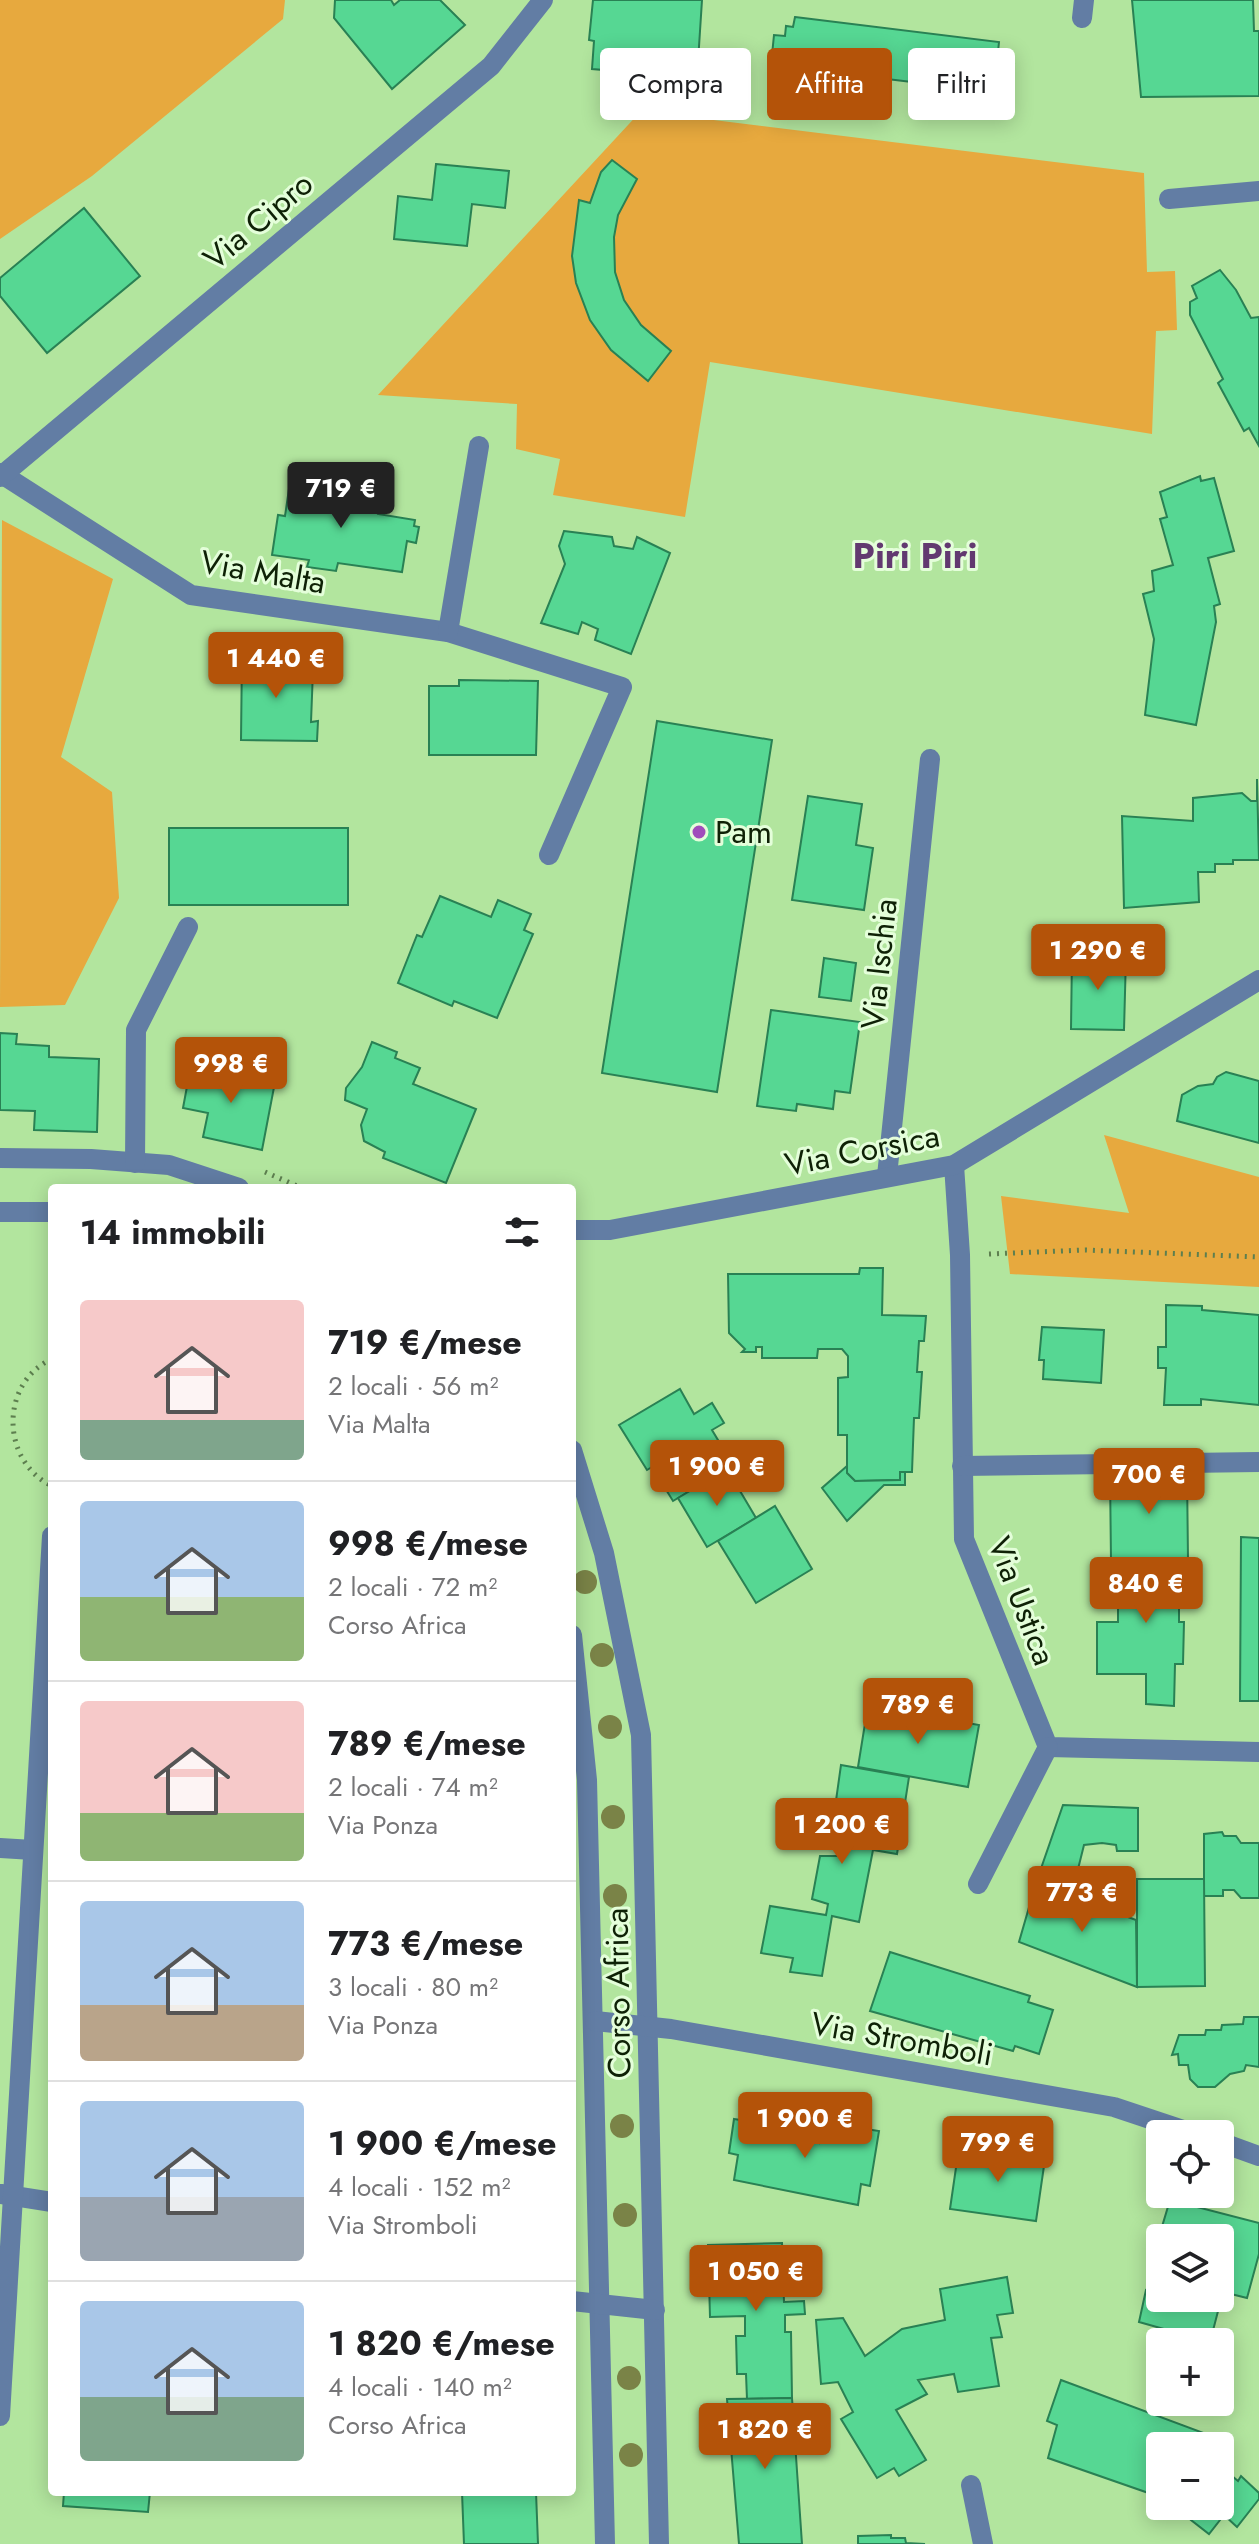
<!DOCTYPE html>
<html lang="it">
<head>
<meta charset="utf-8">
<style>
  :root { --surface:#fff; --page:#f6f6f6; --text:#202124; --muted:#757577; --line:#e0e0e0; --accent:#b45309 }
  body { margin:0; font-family:Jost,sans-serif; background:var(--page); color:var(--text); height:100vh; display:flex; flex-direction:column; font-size:30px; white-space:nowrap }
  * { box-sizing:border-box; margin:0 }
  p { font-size:26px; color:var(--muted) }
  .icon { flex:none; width:44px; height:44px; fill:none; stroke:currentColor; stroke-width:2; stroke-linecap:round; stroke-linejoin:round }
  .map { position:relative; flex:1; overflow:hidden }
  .panel { position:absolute; left:48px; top:1184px; width:528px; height:1312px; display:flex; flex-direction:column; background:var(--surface); border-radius:8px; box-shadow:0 4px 20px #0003 }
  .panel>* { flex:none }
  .banner { position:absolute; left:600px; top:48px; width:538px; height:72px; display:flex; gap:16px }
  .fabs { position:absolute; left:1146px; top:2120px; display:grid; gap:16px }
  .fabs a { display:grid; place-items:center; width:88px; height:88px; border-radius:8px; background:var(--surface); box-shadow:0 4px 20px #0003; font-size:40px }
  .price { position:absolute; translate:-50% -68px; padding:0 18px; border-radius:8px; background:var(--accent); color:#fff; font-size:26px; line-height:52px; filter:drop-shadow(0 2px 4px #0008) }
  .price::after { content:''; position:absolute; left:50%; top:48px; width:24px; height:18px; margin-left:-12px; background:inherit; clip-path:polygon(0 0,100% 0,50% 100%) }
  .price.active { background:#222; color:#fff }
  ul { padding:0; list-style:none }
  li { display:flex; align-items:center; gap:24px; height:200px; padding:0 32px }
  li+li { border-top:2px solid var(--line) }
  li span { display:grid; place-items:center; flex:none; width:224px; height:160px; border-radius:8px; color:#555 }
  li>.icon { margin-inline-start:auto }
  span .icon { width:96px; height:96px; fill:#fffc; stroke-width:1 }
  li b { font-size:34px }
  h2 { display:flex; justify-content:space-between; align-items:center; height:96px; padding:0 32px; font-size:34px }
  .tag { padding:0 28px; border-radius:8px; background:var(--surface); box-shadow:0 4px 20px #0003; font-size:28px; line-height:72px }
  .tag.active { background:var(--accent); color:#fff }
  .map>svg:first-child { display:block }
</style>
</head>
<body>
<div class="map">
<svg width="1259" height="2544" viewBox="0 0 1259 2544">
  <rect width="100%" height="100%" fill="#b2e59e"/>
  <g fill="#e7a93e">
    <polygon points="0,0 285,0 283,19 92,176 0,239"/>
    <polygon points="641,111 1144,173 1147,272 1175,271 1177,330 1156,331 1152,434 710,362 685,517 553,495 560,459 516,449 517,404 378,395"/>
    <polygon points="2,520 113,579 61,757 112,792 119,898 65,1005 0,1007"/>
    <polygon points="1104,1135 1259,1177 1259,1287 1010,1274 1001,1196 1129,1213"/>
  </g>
  <g fill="#56d793" stroke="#298154" stroke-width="2">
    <polygon points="335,0 391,0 394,5 400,0 440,0 465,25 392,89 334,18"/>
    <polygon points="593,0 702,0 698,62 652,57 651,74 592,69 594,41 589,40"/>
    <polygon points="1132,0 1253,0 1254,31 1259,31 1259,96 1141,97"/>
    <polygon points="795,17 999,42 998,52 1005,53 1004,62 1014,64 1011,94 771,65 774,35 785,36 786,26 793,27"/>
    <polygon points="612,160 637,179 618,215 614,237 615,272 624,300 641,325 671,351 648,381 611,350 590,320 576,283 572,256 579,200 590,203 601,172"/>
    <polygon points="436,164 509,171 505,208 472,204 467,246 394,239 398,196 432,200"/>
    <polygon points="84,208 140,276 47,353 0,296 0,278"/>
    <polygon points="1220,270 1236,290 1251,318 1259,317 1259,446 1249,428 1244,431 1218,383 1223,379 1190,315 1190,302 1197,298 1192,286"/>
    <polygon points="1200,476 1201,481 1214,478 1234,551 1208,558 1220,604 1214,606 1216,622 1196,725 1145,715 1154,639 1143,594 1154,591 1152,571 1173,565 1160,519 1167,517 1160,492"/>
    <polygon points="290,482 381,494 378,514 415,520 414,526 419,527 416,543 407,541 402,572 338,563 336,571 307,567 309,560 272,555 278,515 285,516"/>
    <polygon points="564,531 612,537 614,546 633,549 637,537 670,553 631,654 595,640 598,629 582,622 578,634 541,623 565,564 559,546"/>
    <polygon points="242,653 285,654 284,669 313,670 311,722 318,721 317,741 241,740"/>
    <polygon points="459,680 538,681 536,755 429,755 429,686 459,686"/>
    <polygon points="657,721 772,740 717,1092 602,1073"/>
    <polygon points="1257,779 1259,860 1233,860 1233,864 1215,864 1215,872 1198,872 1199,902 1124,908 1122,816 1193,821 1193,798 1242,793 1251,801 1257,801"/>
    <polygon points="808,796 862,804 856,845 873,848 864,910 792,900"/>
    <rect x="169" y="828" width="179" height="77"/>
    <polygon points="440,896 491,917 498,900 531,914 524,930 533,934 497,1018 454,1001 452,1006 398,983 417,935 422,937"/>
    <polygon points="1072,955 1126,956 1124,1030 1071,1029"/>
    <polygon points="824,958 856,963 851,1001 819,997"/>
    <polygon points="771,1010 860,1022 850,1093 835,1091 833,1109 797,1104 796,1111 757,1106"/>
    <polygon points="0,1033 17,1034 16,1044 49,1046 49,1057 99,1059 97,1132 34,1130 35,1111 0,1110"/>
    <polygon points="372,1042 397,1052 395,1058 420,1068 413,1084 476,1109 446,1183 383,1158 385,1152 364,1141 361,1125 367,1109 345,1100 346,1088 362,1067"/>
    <polygon points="191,1065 275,1082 262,1150 203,1137 208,1113 183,1108"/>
    <polygon points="1226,1072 1259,1081 1259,1143 1177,1121 1182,1095 1198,1086 1213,1084 1217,1077"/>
    <polygon points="860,1268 883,1268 882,1315 926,1316 924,1341 919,1341 917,1372 922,1372 919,1418 914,1418 912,1472 900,1472 900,1480 855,1481 847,1473 847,1435 838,1435 838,1378 848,1377 848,1356 842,1349 818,1349 817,1358 762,1358 762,1347 756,1347 756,1352 742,1352 745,1349 729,1333 728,1274 859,1274"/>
    <polygon points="1166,1305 1202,1306 1202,1310 1259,1315 1259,1405 1201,1399 1201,1405 1164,1405 1166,1368 1158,1368 1158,1347 1166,1347"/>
    <polygon points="1042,1327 1104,1330 1101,1383 1043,1379 1044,1360 1039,1360"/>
    <polygon points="680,1389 694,1414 712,1403 724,1423 712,1430 733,1465 673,1501 652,1467 647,1470 619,1425"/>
    <polygon points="847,1466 847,1473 855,1481 900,1480 900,1472 905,1472 905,1485 884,1485 847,1521 822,1488"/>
    <polygon points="727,1469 756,1518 707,1547 678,1498"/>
    <polygon points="1187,1473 1188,1559 1111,1560 1110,1474"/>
    <polygon points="775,1506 812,1569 756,1603 718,1541"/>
    <polygon points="1241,1537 1259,1538 1259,1701 1240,1701"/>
    <polygon points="1188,1559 1186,1588 1182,1588 1182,1601 1179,1601 1179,1622 1184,1622 1183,1664 1175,1664 1174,1706 1146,1704 1146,1674 1097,1674 1097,1622 1118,1622 1118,1594 1115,1594 1111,1560"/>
    <polygon points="868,1705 979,1725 968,1787 858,1767"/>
    <polygon points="841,1765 909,1777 897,1854 873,1850 859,1922 832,1916 822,1976 790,1972 793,1958 761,1953 770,1906 826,1915 828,1904 812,1899 820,1856 837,1856 839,1844 830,1843"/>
    <polygon points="1063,1805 1138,1808 1138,1851 1117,1851 1116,1845 1102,1843 1084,1845 1077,1873 1081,1876 1073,1896 1036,1883"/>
    <polygon points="1222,1832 1224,1836 1236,1836 1241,1843 1259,1843 1259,1898 1241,1898 1234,1890 1223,1890 1223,1896 1204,1896 1204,1834"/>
    <polygon points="1137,1879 1204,1879 1205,1986 1137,1987"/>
    <polygon points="1036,1883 1136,1920 1137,1987 1019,1942"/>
    <polygon points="890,1952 1030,1996 1028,2002 1053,2010 1039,2054 1015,2046 1013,2051 870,2011"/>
    <polygon points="1244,2017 1259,2017 1259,2067 1246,2065 1244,2071 1230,2074 1215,2087 1198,2087 1190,2079 1188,2065 1179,2065 1178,2054 1172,2055 1179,2035 1205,2035 1206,2030 1221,2030 1222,2025 1243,2024"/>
    <polygon points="734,2119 799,2129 798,2139 819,2143 821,2133 838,2136 840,2125 879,2131 870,2186 861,2184 858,2205 734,2180 738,2155 729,2153"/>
    <polygon points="959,2147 1045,2159 1036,2221 950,2209"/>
    <polygon points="1170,2200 1259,2223 1259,2254 1247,2298 1223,2292 1210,2342 1139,2322 1146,2290 1151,2291 1160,2269 1160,2298 1220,2298 1220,2238 1160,2238 1160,2244 1158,2240"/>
    <polygon points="782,2243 784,2302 804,2301 805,2314 785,2315 785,2332 791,2332 792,2398 747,2399 746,2374 737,2374 736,2336 745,2336 745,2316 710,2317 708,2245"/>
    <polygon points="1007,2277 1013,2313 997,2315 1002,2337 991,2338 999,2386 958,2392 954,2374 918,2380 927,2394 896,2410 926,2460 899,2476 894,2468 877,2478 841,2419 853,2412 838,2382 821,2384 816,2320 843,2318 865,2356 902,2329 945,2320 940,2289"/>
    <polygon points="1061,2380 1209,2435 1205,2446 1160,2446 1160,2497 1048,2458 1057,2425 1047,2421"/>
    <polygon points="792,2398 802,2544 739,2544 727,2399"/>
    <polygon points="1220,2466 1238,2481 1241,2476 1259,2493 1259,2499 1237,2527 1224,2515 1209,2534 1191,2520 1195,2515 1186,2506 1220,2506"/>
    <polygon points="64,2492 150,2492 148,2512 63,2506"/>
    <polygon points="462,2492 536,2492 538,2544 464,2544"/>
    <polygon points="891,2535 891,2538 905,2538 906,2543 925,2544 858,2544 858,2536"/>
  </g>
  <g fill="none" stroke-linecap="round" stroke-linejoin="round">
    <g stroke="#5d7f4f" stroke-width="5" stroke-dasharray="2 6" stroke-linecap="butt">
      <polyline points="265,1172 302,1188"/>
      <polyline points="989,1254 1085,1250 1259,1257"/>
      <path d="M 52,1359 C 0,1382 0,1461 52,1486"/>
    </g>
    <g stroke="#627da4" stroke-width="20">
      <polyline points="1082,18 1084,0"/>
      <polyline points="1169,199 1259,191"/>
      <polyline points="0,473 191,595 448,632 622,687 549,855"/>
      <polyline points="0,477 491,66 543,0"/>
      <polyline points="448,632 479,446"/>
      <polyline points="0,1158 91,1159 169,1165 239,1188"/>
      <polyline points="135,1163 136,1030 188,927"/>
      <polyline points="954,1165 960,1255 964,1539 1048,1747 1259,1752"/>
      <polyline points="887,1176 930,759"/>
      <polyline points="0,1212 52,1212"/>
      <polyline points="572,1230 610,1230 954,1165 1259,980"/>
      <polyline points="572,1450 604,1553 641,1735 659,2544"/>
      <polyline points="962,1466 1259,1462"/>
      <polyline points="572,1635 587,1780 605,2544"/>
      <polyline points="0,1848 33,1850"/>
      <polyline points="978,1884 1048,1747"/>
      <polyline points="595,2021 671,2029 1114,2107 1195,2134"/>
      <polyline points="1220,2142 1259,2156"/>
      <polyline points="1,2194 52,2202"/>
      <polyline points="572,2301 655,2310"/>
      <polyline points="0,2416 52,1536"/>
      <polyline points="971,2485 983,2544"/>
    </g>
  </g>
  <g fill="#7a8347">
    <circle cx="585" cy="1582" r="12"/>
    <circle cx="602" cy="1655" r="12"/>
    <circle cx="610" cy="1727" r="12"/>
    <circle cx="613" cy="1817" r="12"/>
    <circle cx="615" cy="1896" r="12"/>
    <circle cx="622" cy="2126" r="12"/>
    <circle cx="625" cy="2215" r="12"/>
    <circle cx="629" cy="2378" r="12"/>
    <circle cx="631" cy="2455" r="12"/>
  </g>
  <circle fill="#a04dbb" stroke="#e4feda" stroke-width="3" cx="699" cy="832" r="8"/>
  <g text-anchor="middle" stroke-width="6" stroke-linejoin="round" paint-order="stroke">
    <g font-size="32" fill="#0e2106" stroke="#e4feda">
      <text transform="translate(258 221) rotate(-40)" y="11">Via Cipro</text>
      <text transform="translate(263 572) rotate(10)" y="11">Via Malta</text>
      <text transform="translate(879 964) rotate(-84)" y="11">Via Ischia</text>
      <text transform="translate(862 1150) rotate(-11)" y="11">Via Corsica</text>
      <text transform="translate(1022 1601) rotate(69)" y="11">Via Ustica</text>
      <text transform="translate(618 1993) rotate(-91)" y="11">Corso Africa</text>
      <text transform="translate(902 2039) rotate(10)" y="11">Via Stromboli</text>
    </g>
    <g font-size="32" fill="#0e2106" stroke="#e4feda" text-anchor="start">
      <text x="715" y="843">Pam</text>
    </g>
    <g font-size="36" font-weight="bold" fill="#623970" stroke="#e4feda">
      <text x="915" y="568">Piri Piri</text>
    </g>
  </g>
</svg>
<div class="fabs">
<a><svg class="icon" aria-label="locate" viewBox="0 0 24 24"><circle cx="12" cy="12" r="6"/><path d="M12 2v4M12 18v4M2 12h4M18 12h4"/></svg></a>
<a><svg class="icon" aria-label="layers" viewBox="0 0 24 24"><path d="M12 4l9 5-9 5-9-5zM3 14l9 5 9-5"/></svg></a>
<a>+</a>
<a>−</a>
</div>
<b class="price active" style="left:341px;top:530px">719 €</b>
<b class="price" style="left:276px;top:700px">1 440 €</b>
<b class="price" style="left:1098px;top:992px">1 290 €</b>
<b class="price" style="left:231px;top:1105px">998 €</b>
<b class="price" style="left:717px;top:1508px">1 900 €</b>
<b class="price" style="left:1149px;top:1516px">700 €</b>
<b class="price" style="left:1146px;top:1625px">840 €</b>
<b class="price" style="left:918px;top:1746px">789 €</b>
<b class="price" style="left:842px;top:1866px">1 200 €</b>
<b class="price" style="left:1082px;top:1934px">773 €</b>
<b class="price" style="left:805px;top:2160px">1 900 €</b>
<b class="price" style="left:998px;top:2184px">799 €</b>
<b class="price" style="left:756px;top:2313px">1 050 €</b>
<b class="price" style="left:765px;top:2471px">1 820 €</b>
<div class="banner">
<a class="tag">Compra</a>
<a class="tag active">Affitta</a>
<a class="tag">Filtri</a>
</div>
<section class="panel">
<h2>14 immobili<svg class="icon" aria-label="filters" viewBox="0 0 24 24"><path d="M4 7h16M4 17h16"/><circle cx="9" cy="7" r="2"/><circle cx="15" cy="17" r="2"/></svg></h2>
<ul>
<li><span style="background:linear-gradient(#f6c9c9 75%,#7fa58c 0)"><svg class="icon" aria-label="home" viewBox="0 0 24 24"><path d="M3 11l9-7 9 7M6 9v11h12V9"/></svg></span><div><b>719 €/mese</b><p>2 locali · 56 m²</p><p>Via Malta</p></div></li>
<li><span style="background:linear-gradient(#a9c7e8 60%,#8fb573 0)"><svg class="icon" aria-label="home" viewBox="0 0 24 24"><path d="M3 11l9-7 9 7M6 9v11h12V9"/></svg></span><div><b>998 €/mese</b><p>2 locali · 72 m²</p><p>Corso Africa</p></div></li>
<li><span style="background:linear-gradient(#f6c9c9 70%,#8fb573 0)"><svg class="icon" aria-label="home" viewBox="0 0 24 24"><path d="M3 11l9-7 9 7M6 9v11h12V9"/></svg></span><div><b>789 €/mese</b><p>2 locali · 74 m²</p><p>Via Ponza</p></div></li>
<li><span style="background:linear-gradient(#a9c7e8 65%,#b9a48a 0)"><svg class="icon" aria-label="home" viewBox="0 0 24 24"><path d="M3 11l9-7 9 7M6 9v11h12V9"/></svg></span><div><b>773 €/mese</b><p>3 locali · 80 m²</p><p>Via Ponza</p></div></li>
<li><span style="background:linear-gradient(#a9c7e8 60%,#9aa5b1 0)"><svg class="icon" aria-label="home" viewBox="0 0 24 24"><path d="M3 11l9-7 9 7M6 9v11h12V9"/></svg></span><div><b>1 900 €/mese</b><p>4 locali · 152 m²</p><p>Via Stromboli</p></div></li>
<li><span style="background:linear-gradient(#a9c7e8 60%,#7fa58c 0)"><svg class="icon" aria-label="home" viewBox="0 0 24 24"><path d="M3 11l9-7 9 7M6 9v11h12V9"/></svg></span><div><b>1 820 €/mese</b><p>4 locali · 140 m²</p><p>Corso Africa</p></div></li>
</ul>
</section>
</div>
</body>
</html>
